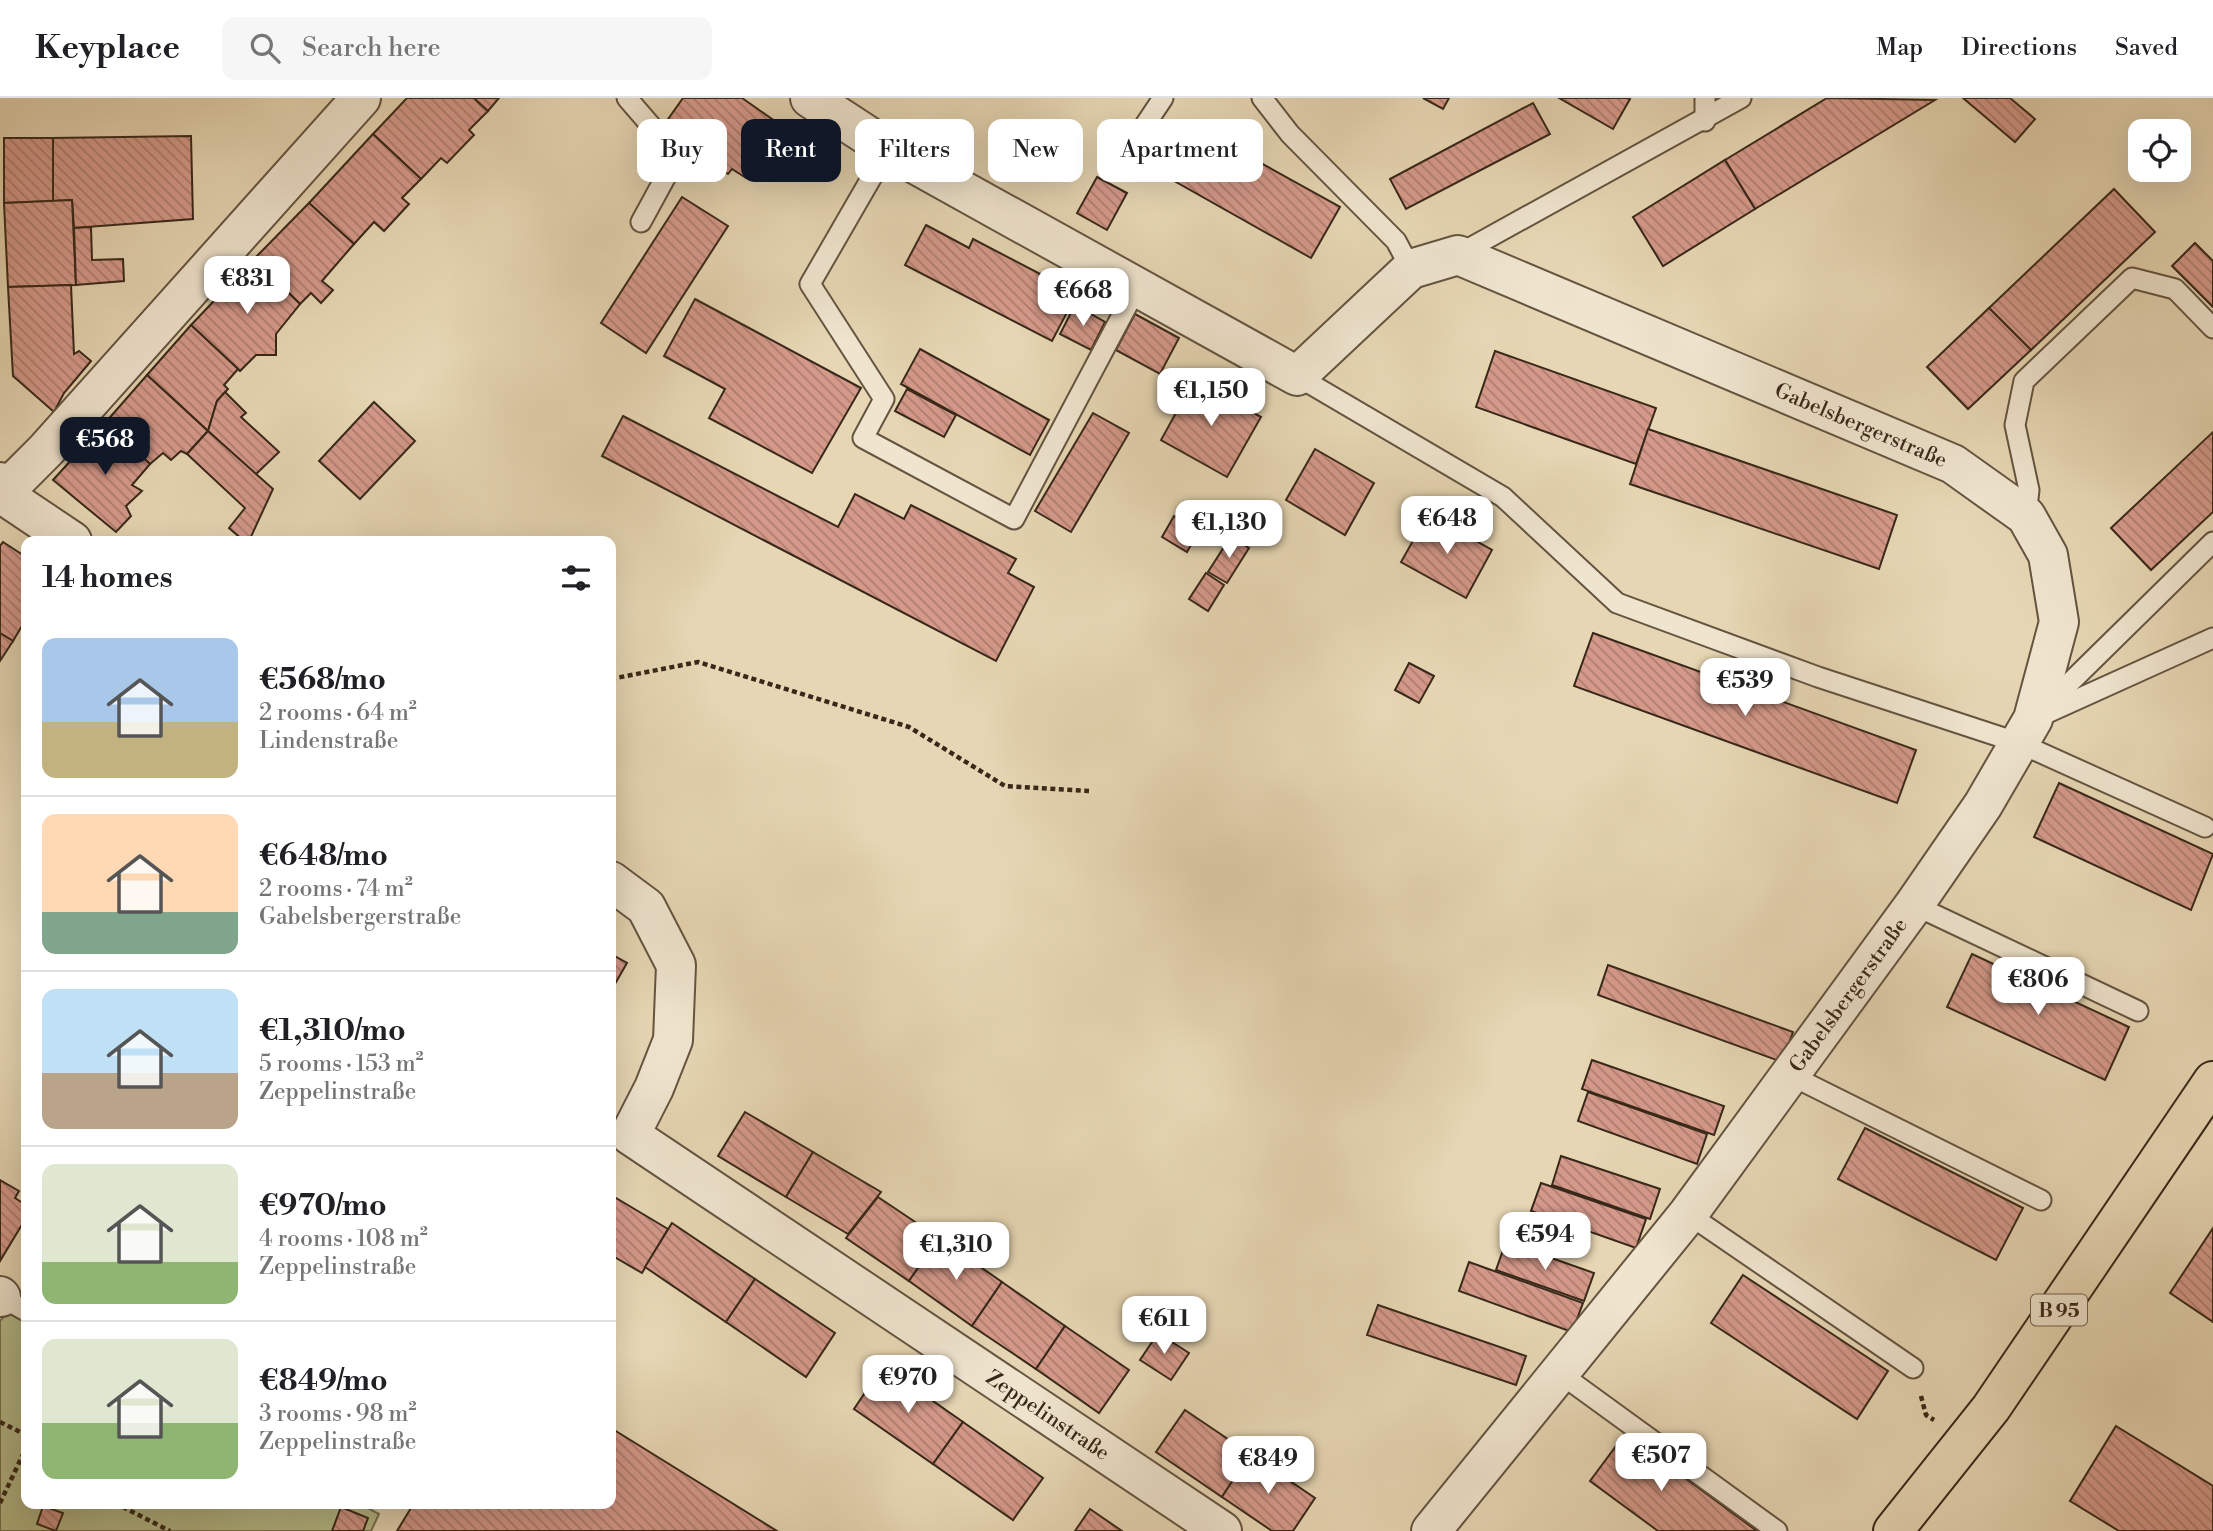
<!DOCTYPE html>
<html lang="en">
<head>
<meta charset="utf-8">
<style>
  :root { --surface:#fff; --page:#f6f6f6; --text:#202124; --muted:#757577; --line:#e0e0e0; --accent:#111827 }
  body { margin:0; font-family:"Libre Bodoni",serif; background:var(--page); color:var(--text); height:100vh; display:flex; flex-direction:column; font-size:26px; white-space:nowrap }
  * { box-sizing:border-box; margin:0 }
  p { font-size:23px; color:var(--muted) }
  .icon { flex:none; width:38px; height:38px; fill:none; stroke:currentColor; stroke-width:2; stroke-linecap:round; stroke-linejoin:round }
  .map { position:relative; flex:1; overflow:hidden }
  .side { position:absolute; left:21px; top:438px; width:595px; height:973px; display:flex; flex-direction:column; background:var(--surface); border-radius:14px; box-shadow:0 7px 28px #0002 }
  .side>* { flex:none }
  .top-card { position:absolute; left:637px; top:21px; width:665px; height:63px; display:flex; gap:14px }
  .fabs { position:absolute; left:2128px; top:21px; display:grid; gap:14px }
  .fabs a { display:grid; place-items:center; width:63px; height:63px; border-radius:14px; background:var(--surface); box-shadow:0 7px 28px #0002; font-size:35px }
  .price { position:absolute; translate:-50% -60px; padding:0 16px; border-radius:14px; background:#fff; color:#222; font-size:23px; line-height:46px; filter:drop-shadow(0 2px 4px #0008) }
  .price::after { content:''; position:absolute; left:50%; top:42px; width:21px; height:16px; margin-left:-10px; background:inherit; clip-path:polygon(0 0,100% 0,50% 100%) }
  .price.active { background:var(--accent); color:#fff }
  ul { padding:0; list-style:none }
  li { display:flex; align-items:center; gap:21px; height:175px; padding:0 21px }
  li+li { border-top:2px solid var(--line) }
  li span { display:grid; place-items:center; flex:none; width:196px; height:140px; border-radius:14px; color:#555 }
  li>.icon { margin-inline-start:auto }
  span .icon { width:84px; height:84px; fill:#fffc; stroke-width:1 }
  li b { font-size:30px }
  h2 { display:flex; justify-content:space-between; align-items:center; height:84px; padding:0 21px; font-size:30px }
  .pill { padding:0 24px; border-radius:14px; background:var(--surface); box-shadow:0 7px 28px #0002; font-size:24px; line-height:63px }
  .pill.active { background:var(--accent); color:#fff }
  header { display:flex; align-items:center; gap:42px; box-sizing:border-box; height:98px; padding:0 35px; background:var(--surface); border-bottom:2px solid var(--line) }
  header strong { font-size:33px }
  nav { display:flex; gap:38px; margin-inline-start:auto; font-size:24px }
  .search { width:490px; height:63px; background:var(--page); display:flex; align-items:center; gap:18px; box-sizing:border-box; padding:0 24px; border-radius:14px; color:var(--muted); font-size:26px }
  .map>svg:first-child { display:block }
</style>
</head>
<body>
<header>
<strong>Keyplace</strong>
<div class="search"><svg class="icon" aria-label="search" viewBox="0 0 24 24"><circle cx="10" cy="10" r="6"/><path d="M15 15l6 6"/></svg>Search here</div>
<nav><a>Map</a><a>Directions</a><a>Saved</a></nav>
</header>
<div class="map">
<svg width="2213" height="1433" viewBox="0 0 2213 1433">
  <defs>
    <pattern id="building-back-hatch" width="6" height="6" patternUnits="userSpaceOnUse" patternTransform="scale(1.75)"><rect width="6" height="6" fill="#d5998a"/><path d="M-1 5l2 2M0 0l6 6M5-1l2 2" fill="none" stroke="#ae7d70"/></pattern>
  </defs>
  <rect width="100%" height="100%" fill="#e6d6b3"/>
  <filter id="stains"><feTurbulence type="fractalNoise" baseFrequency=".00286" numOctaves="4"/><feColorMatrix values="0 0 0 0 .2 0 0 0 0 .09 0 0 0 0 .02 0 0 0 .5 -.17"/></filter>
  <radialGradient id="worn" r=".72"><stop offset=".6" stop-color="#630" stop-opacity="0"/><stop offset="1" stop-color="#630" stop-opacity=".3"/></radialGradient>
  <polygon fill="#b6bd8b" stroke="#777252" stroke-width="2" points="26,1192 26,1405 358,1405 379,1416 371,1433 0,1433 0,1223"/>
  <g fill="url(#building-back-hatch)" stroke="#382819" stroke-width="2">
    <polygon points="407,0 474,0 488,13 469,32 474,37 447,65 441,60 421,81 373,36"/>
    <polygon points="474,0 499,0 488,13"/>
    <polygon points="742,0 782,28 746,80 732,71 728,76 679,41 682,35 666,24 683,0"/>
    <polygon points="1423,0 1449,0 1443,11"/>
    <polygon points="1559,0 1627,0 1630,1 1613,31"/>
    <polygon points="1827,0 1935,2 1755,111 1725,62"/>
    <polygon points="1963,0 2010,0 2035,21 2015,44"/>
    <polygon points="1533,5 1550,36 1406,111 1390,81"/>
    <polygon points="1189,25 1340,109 1311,160 1160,75"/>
    <polygon points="373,36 421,81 402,100 409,106 384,133 374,124 354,146 309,105"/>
    <polygon points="191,38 193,121 74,130 72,102 53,103 53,40"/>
    <polygon points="4,40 53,40 53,103 4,105"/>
    <polygon points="1725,62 1755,111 1663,168 1633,119"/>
    <polygon points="1097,79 1127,95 1107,132 1077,115"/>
    <polygon points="2114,91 2155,134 2031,252 1989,210"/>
    <polygon points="682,99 728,128 646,255 601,225"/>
    <polygon points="72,102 76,187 8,189 4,105"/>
    <polygon points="309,105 354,146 322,183 333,192 321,205 311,195 300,206 254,161"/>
    <polygon points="926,127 969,150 973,141 1044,178 1039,186 1073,203 1052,243 905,167"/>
    <polygon points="91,129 92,162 123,161 124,183 76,187 74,130"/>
    <polygon points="2195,145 2213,163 2213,209 2172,168"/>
    <polygon points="254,161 300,206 276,236 276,257 256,257 240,273 191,227"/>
    <polygon points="71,187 74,256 79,253 91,263 64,295 54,314 13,278 8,189"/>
    <polygon points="695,201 861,290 812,375 709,320 725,291 664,258"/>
    <polygon points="1075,207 1105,224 1091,252 1060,236"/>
    <polygon points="1989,210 2031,252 1968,311 1927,269"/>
    <polygon points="1135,216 1179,240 1160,276 1116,252"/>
    <polygon points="191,227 238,271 224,287 228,291 217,303 208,333 147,277"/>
    <polygon points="920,251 1049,322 1030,357 901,286"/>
    <polygon points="1495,253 1656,310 1636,366 1476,309"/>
    <polygon points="147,277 208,333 187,356 181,353 171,362 163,355 150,366 105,325"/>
    <polygon points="1194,282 1261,319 1227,379 1161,342"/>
    <polygon points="907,291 956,317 944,339 895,313"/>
    <polygon points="225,294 246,315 241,319 279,354 255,377 208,333 217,303"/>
    <polygon points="374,304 415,343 360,401 319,363"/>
    <polygon points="1093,315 1129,335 1071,434 1035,413"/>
    <polygon points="623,318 838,429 855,396 904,421 911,407 1016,461 1008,475 1034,489 996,563 602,358"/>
    <polygon points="105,325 150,366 132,387 142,393 126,408 131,418 116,434 53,382"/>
    <polygon points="1648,331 1897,417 1879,471 1630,386"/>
    <polygon points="208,333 273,391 249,443 244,443 229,430 245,410 187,356"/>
    <polygon points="2213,334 2213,414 2151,472 2111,430"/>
    <polygon points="1315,351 1374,385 1345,437 1286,402"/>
    <polygon points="1428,416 1492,452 1466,500 1401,464"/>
    <polygon points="1174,418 1199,432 1187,454 1162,439"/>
    <polygon points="1231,438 1249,450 1227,485 1208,474"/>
    <polygon points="3,444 26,459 26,521 13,543 0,535 0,448"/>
    <polygon points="1206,475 1224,487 1208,513 1189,501"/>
    <polygon points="0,535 13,543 0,563"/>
    <polygon points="1593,535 1916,652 1897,705 1574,588"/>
    <polygon points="1409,565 1434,578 1419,605 1395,592"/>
    <polygon points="2059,685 2213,756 2191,812 2034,739"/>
    <polygon points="611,856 627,865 611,893"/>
    <polygon points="1972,856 2129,929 2105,982 1947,909"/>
    <polygon points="1608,867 1793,934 1782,964 1598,897"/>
    <polygon points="1592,962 1724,1008 1714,1037 1582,991"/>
    <polygon points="1588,994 1707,1036 1697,1066 1578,1023"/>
    <polygon points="745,1014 813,1054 786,1099 718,1058"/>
    <polygon points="1865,1030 2023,1110 1996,1162 1838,1081"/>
    <polygon points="813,1054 881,1094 848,1136 786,1099"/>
    <polygon points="1561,1058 1660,1091 1650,1121 1552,1087"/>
    <polygon points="0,1082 19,1093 15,1100 26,1107 26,1120 0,1163"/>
    <polygon points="1541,1085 1646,1121 1636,1150 1531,1113"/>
    <polygon points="611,1097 668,1131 642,1175 611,1157"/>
    <polygon points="878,1099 939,1140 909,1183 846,1140"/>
    <polygon points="672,1125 755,1181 726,1224 645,1169"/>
    <polygon points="2213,1130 2213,1224 2170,1195"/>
    <polygon points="939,1140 1002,1184 972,1228 909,1183"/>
    <polygon points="1506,1144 1594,1175 1584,1203 1496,1172"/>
    <polygon points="1469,1164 1583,1205 1572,1234 1459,1193"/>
    <polygon points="1743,1177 1888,1273 1857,1321 1711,1225"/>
    <polygon points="755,1181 835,1235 806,1279 726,1224"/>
    <polygon points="1002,1184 1065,1228 1036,1271 972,1228"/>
    <polygon points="1378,1207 1526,1258 1516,1287 1367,1237"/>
    <polygon points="1065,1228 1129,1272 1099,1315 1036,1271"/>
    <polygon points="1158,1235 1189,1255 1171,1282 1140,1262"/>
    <polygon points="883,1268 963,1324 933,1366 854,1311"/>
    <polygon points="1185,1312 1250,1356 1222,1399 1156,1354"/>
    <polygon points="963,1324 1043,1380 1013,1422 933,1366"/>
    <polygon points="2116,1328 2213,1388 2213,1433 2119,1433 2070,1403"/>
    <polygon points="611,1330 777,1433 397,1433 414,1405 611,1405"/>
    <polygon points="1625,1336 1658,1360 1757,1433 1658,1433 1590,1383"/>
    <polygon points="1250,1356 1315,1400 1293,1433 1272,1433 1222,1399"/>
    <polygon points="43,1408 63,1415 56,1433 37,1426"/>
    <polygon points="341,1409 368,1420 363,1433 332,1433"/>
    <polygon points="1090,1411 1122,1433 1075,1433"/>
  </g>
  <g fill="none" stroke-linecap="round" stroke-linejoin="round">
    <defs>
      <g id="service">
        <polyline points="627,0 677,58 641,124"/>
        <polyline points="1262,0 1290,36 1396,143 1411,171"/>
        <polyline points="1705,23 1705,0"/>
        <polyline points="1133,45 1163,0"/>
        <polyline points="888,51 810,186 884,301 863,340 1014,421 1137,189"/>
        <polyline points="1459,156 1741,0"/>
        <polyline points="1297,278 1503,399 1617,505 1818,579 2019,645 2205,729"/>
        <polyline points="2026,418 2029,392 2015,327 2024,283 2132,180 2175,191 2213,230"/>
        <polyline points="2041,613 2213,444"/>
        <polyline points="2047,615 2213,540"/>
        <polyline points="1914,807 2138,913"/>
        <polyline points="1790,977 2041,1102"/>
        <polyline points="1688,1116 1913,1270"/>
        <polyline points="1,1199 26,1213"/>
        <polyline points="1558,1274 1777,1433"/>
      </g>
      <g id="minor">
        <polyline points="810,0 888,51 1297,278 1411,171 1458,157 1953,366 2026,418 2048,457 2059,524 2033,621 1983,707 1914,807 1688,1116 1431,1433"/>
        <polyline points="0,384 2,396 72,443"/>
        <polyline points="0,398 46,352 361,0"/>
        <polyline points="611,783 646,809 676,867 673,942 654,990 630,1037 1222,1433"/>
        <polyline points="0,1198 1,1199"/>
      </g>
      <polyline id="primary" points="1893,1433 1991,1310 2213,983"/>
    </defs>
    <use href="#service" stroke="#645440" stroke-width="23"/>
    <use href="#minor" stroke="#645440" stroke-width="42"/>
    <use href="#primary" stroke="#382819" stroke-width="42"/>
    <g stroke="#382819" stroke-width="4.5" stroke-dasharray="5 3.5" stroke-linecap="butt">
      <polyline points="611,581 698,564 909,629 1005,688 1089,693"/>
      <polyline points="1921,1298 1926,1317 1934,1322"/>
      <polyline points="0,1324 26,1337"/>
      <polyline points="0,1405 26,1350"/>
      <polyline points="115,1405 170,1433"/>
    </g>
    <use href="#service" stroke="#efe4ce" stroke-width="19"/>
    <use href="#minor" stroke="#efe4ce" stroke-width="38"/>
    <use href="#primary" stroke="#e6d6b3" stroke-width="38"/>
  </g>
  <g text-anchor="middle" stroke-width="6" stroke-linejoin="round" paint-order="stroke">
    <rect fill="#efe4ce" stroke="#6f604f" stroke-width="2" x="2031" y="1196.5" width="56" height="31" rx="5"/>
    <g font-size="19" font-weight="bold" fill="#382819">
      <text x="2059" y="1219">B 95</text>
    </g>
    <g font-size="21" fill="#382819" stroke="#efe4ce">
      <text transform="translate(1861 327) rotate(23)" y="7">Gabelsbergerstraße</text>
      <text transform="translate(1848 897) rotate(-54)" y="7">Gabelsbergerstraße</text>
      <text transform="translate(1048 1317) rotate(34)" y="7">Zeppelinstraße</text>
    </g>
  </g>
  <rect width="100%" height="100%" filter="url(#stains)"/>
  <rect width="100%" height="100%" fill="url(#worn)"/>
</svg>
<div class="fabs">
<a><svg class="icon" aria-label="locate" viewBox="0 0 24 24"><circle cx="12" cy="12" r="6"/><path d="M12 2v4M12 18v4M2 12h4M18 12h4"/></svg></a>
</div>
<b class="price" style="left:247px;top:218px">€831</b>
<b class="price" style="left:1083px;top:230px">€668</b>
<b class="price" style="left:1211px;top:330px">€1,150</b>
<b class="price active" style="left:105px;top:379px">€568</b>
<b class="price" style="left:1447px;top:458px">€648</b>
<b class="price" style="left:1229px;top:462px">€1,130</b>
<b class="price" style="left:1745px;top:620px">€539</b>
<b class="price" style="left:2038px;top:919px">€806</b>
<b class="price" style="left:1545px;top:1174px">€594</b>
<b class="price" style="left:956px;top:1184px">€1,310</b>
<b class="price" style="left:1164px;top:1258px">€611</b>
<b class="price" style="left:908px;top:1317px">€970</b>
<b class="price" style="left:1661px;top:1395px">€507</b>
<b class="price" style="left:1268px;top:1398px">€849</b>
<div class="top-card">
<a class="pill">Buy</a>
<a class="pill active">Rent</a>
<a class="pill">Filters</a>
<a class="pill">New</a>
<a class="pill">Apartment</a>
</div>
<section class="side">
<h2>14 homes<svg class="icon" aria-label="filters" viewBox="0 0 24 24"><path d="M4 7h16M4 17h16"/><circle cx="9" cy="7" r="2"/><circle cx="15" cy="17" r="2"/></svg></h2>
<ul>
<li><span style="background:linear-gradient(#a9c7e8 60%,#c2b280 0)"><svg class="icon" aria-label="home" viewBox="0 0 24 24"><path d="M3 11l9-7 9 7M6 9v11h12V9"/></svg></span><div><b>€568/mo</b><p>2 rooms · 64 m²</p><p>Lindenstraße</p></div></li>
<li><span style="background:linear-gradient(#ffd9b3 70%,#7fa58c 0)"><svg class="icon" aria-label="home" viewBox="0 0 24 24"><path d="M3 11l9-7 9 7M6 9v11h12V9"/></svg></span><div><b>€648/mo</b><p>2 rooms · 74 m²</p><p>Gabelsbergerstraße</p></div></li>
<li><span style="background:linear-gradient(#bfe0f5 60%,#b9a48a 0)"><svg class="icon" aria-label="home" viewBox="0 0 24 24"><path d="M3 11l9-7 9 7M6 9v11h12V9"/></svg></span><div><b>€1,310/mo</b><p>5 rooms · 153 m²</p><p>Zeppelinstraße</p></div></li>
<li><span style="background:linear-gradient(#dfe7d0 70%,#8fb573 0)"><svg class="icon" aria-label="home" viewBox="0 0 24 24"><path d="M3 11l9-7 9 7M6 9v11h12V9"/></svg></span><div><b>€970/mo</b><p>4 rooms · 108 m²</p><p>Zeppelinstraße</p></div></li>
<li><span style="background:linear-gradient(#dfe7d0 60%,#8fb573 0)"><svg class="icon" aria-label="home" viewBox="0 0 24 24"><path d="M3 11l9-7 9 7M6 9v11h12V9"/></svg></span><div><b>€849/mo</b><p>3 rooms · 98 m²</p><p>Zeppelinstraße</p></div></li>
</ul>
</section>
</div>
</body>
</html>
